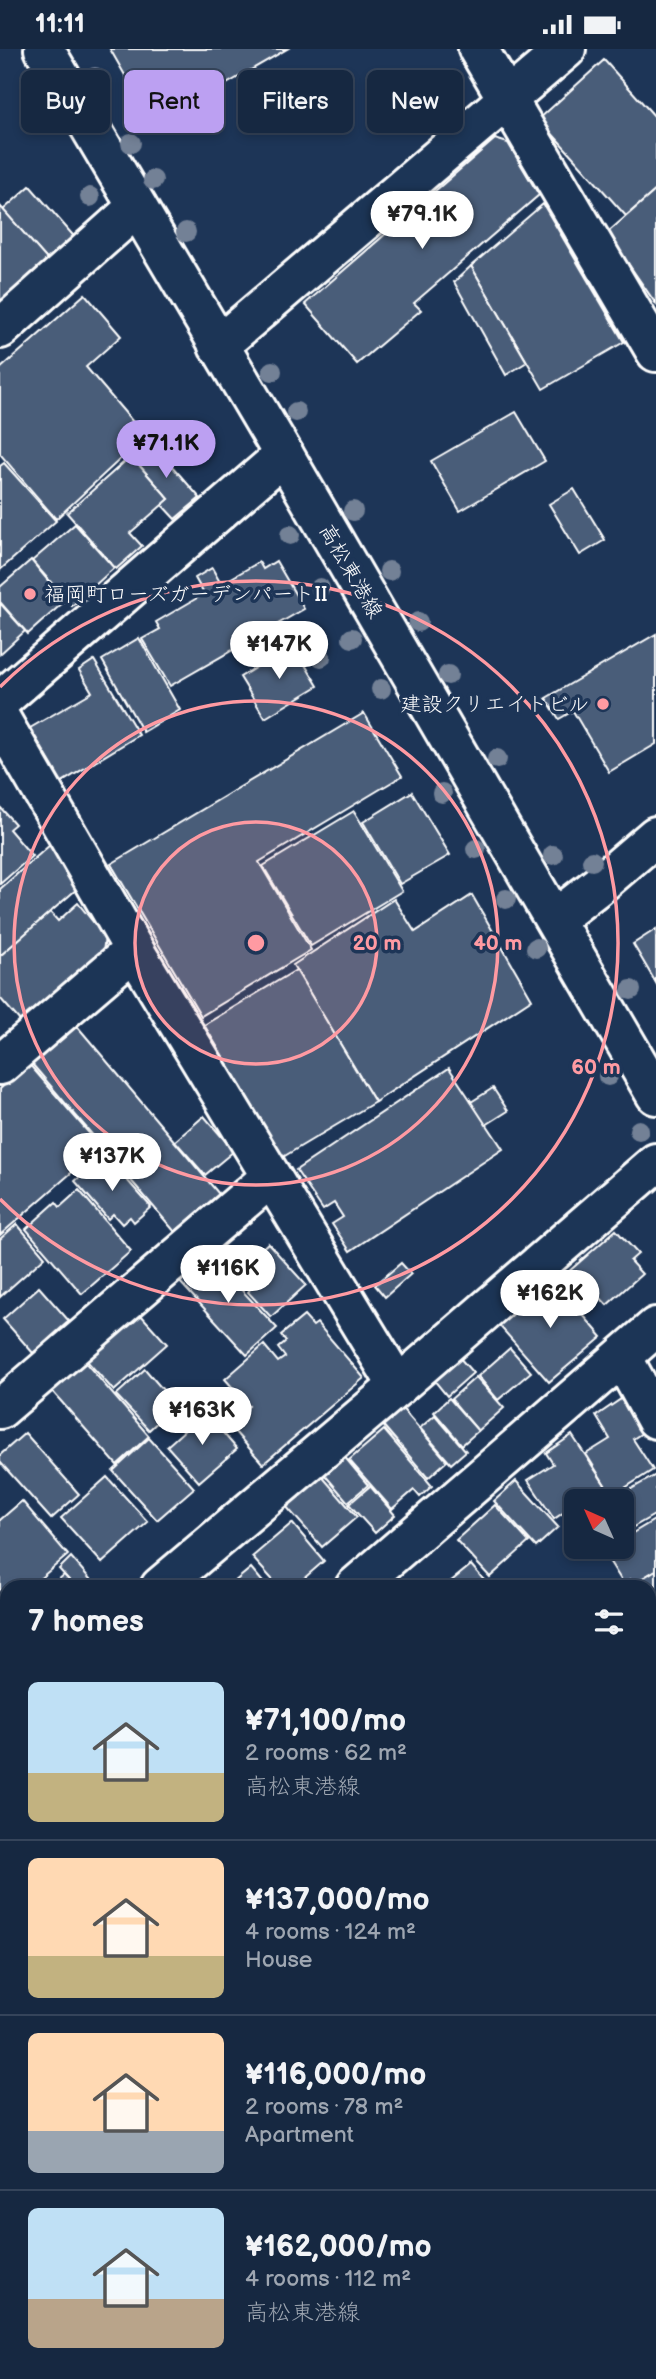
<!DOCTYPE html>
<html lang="en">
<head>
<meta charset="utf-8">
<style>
  :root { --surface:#162841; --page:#23344c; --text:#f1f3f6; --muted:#9ea6b1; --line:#35445a; --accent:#bca0f2 }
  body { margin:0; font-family:"Balsamiq Sans","Klee One",sans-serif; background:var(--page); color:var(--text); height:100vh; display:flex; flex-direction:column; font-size:26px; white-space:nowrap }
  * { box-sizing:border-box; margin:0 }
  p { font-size:23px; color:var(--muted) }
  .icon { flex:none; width:38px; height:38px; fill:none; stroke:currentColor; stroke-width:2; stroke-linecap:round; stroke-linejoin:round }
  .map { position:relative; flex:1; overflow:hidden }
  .side { position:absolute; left:0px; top:1531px; width:656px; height:800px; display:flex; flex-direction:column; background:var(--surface); border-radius:21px 21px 0 0; box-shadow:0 4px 10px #0003,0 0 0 2px var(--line) }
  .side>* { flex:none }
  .hud { position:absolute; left:21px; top:21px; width:614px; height:63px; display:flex; gap:14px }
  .needle { width:46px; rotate:315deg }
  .tools { position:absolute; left:564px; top:1440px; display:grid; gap:14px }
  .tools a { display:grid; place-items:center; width:70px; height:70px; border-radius:10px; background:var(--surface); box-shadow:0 4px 10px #0003,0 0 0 2px var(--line); font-size:35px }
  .price { position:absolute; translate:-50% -60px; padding:0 16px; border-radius:24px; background:#fff; color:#222; font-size:23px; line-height:46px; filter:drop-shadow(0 2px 4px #0008) }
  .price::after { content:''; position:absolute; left:50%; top:42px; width:21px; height:16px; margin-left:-10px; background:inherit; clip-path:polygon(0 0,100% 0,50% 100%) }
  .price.active { background:var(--accent); color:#111 }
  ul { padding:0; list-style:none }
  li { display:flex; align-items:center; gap:21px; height:175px; padding:0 28px }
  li+li { border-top:2px solid var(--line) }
  li span { display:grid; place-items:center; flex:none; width:196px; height:140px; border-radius:10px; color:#555 }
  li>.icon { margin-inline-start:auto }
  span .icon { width:84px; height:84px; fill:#fffc; stroke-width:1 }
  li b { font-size:30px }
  h2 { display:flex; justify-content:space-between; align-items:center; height:84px; padding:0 28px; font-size:30px }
  .tag { padding:0 24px; border-radius:10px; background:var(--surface); box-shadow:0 4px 10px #0003,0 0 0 2px var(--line); font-size:24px; line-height:63px }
  .tag.active { background:var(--accent); color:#111 }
  .status { display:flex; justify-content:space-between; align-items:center; height:49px; padding:0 35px; background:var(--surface); direction:ltr }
  .status svg { height:19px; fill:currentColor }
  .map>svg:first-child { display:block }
</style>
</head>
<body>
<div class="status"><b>11:11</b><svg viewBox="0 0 49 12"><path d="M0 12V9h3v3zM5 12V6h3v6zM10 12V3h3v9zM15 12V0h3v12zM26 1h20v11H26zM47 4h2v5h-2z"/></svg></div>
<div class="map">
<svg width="656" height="2330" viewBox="0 0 656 2330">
  <rect width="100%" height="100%" fill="#1d3557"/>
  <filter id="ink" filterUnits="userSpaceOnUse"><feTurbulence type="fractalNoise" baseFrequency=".0143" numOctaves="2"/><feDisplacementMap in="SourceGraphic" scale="14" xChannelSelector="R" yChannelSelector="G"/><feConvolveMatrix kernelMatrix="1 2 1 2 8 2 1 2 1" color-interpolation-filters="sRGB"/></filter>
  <g filter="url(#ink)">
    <g fill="#4a5d79" stroke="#fff" stroke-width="2">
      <polygon points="110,0 287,0 154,77"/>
      <polygon points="604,11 656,69 656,141 626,167 539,70"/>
      <polygon points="495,90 508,94 539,146 414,254 421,261 357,315 305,255"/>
      <polygon points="30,137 78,192 51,215 3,161"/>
      <polygon points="656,141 656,255 607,184"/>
      <polygon points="543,155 624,293 543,340 471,217"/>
      <polygon points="0,157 51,215 0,260"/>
      <polygon points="471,217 527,313 506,326 454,233"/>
      <polygon points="85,245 121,287 86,318 145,387 56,470 0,405 0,320"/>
      <polygon points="516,363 545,412 460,462 431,412"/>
      <polygon points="149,391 200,449 175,470 162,456 169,450 131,407"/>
      <polygon points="131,407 169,450 130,484 142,497 116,520 67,464"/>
      <polygon points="4,414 56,472 0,521 0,417"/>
      <polygon points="574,440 605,491 580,506 549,455"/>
      <polygon points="75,475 114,519 72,557 32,512"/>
      <polygon points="31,511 65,552 28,585 0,553 0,538"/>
      <polygon points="276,512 304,560 170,637 142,590 160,580 156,573 204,545 195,529 212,519 221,535 259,513 263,520"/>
      <polygon points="0,554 25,582 0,605"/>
      <polygon points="656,585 656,695 609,723 573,662 559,670 546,649"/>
      <polygon points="139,589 180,661 143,683 102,611"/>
      <polygon points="293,596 318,637 265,669 240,628"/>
      <polygon points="94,611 139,686 62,733 30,679 92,643 79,621"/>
      <polygon points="364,664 402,727 259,813 311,901 201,967 111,815"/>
      <polygon points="412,743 450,806 400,835 363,773"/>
      <polygon points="0,758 15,775 9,780 32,807 0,835"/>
      <polygon points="354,762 402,842 311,897 263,817"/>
      <polygon points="51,795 78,839 0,907 0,840"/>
      <polygon points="472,846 532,950 375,1053 293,916 394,850 415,883"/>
      <polygon points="78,854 105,888 103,903 21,973 0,949 0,907 50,863 58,872"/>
      <polygon points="656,880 656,934 633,895"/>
      <polygon points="296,921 375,1053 283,1108 204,976"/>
      <polygon points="77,977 219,1145 175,1183 32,1015"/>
      <polygon points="29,1015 101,1098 0,1186 0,1040"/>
      <polygon points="449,1019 503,1100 350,1202 332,1175 343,1168 334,1154 323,1161 296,1121"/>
      <polygon points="493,1039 508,1062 486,1076 471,1053"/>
      <polygon points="204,1067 234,1102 205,1126 175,1092"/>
      <polygon points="100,1110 107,1117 112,1114 151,1158 134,1173 130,1168 122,1175 113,1165 108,1170 75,1132"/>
      <polygon points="79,1141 131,1202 82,1245 26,1180 56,1153 60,1158"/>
      <polygon points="17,1175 45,1208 0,1248 0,1190"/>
      <polygon points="616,1181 638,1205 630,1212 642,1225 607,1256 596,1244 581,1257 558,1232"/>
      <polygon points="268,1194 306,1236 271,1268 248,1243 251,1239 236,1223"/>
      <polygon points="208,1205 277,1279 247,1306 179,1232"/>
      <polygon points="401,1214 411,1225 385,1248 375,1236"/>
      <polygon points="552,1230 602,1288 549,1333 498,1275"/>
      <polygon points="39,1238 69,1272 33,1304 3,1270"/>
      <polygon points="140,1265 167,1295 114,1342 87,1312"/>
      <polygon points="304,1267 313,1277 317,1274 364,1329 263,1415 228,1375 249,1357 225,1330 264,1296 278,1313 285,1308 278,1299 286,1292 281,1286"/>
      <polygon points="510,1299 531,1323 498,1351 478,1327"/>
      <polygon points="459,1308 473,1324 447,1347 433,1330"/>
      <polygon points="85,1313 149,1387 117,1416 52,1342"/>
      <polygon points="145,1320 176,1356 149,1381 116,1346"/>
      <polygon points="476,1328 504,1359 478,1382 451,1350"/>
      <polygon points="449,1349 478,1382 462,1396 434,1363"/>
      <polygon points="621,1350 642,1384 633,1390 653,1421 612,1447 586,1405 610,1390 596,1367"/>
      <polygon points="400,1357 447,1412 428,1429 381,1374"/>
      <polygon points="205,1363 237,1400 199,1433 167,1397"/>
      <polygon points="435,1366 466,1402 451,1415 420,1379"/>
      <polygon points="384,1381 432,1437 420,1448 414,1441 392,1460 349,1411"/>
      <polygon points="25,1384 79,1445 51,1470 0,1413 0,1406"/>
      <polygon points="572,1386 605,1436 580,1452 576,1452 576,1455 554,1470 528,1431 553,1415 546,1404"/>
      <polygon points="149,1389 194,1439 157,1471 113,1422"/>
      <polygon points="343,1406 368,1436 348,1453 323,1424"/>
      <polygon points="320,1425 357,1468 322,1498 285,1456"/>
      <polygon points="656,1426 656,1465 621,1485 621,1452 610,1452"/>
      <polygon points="107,1428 148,1473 102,1514 61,1469"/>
      <polygon points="516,1432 558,1478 536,1498 494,1452"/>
      <polygon points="370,1437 395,1466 375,1484 349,1455"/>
      <polygon points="22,1452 68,1506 30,1538 7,1538 7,1558 0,1564 0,1471"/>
      <polygon points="495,1456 529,1493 490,1528 456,1491"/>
      <polygon points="656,1470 656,1521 633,1535 630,1530 623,1534 603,1502 610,1498 621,1498 621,1491"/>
      <polygon points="292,1474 324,1512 294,1538 279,1538 252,1508"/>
      <polygon points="71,1508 97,1538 75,1538 59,1520"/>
      <polygon points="471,1516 490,1538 444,1538"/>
      <polygon points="251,1519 267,1538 228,1538"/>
      <polygon points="656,1521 656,1571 655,1571 649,1562 649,1538 635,1538 633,1535"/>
      <polygon points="64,1526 75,1538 49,1538"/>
      <polygon points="7,1560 7,1631 0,1631 0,1566"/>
      <polygon points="649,1640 656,1649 656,1705 649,1710"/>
      <polygon points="0,1704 7,1711 7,1770 0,1776"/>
      <polygon points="653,1833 656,1837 656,1905 649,1910 649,1836"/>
      <polygon points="7,1872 7,1908 0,1899 2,1876"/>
      <polygon points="649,1954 656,1964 656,2008 649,2012"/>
      <polygon points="0,2004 7,2014 7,2079 0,2084"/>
      <polygon points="7,2099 7,2160 0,2150 0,2104"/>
      <polygon points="656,2278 656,2330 581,2330 589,2324 649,2324 649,2282"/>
      <polygon points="7,2292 7,2324 130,2324 134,2330 7,2330 0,2320 0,2297"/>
      <polygon points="137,2324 158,2324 156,2325 160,2330 141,2330"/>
    </g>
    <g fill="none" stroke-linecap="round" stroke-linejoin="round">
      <defs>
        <g id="minor">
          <polyline points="478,0 656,303"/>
          <polyline points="0,280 137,158"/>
          <polyline points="218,297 566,0"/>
          <polyline points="0,652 284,406"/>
          <polyline points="0,669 134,901 398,1337"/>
          <polyline points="555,870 599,836 656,787"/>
          <polyline points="0,1016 134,901"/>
          <polyline points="622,1308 656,1370"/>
          <polyline points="0,1360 271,1128"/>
          <polyline points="160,1538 398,1337 656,1114"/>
          <polyline points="355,1538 656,1278"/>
          <polyline points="0,1657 7,1665"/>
          <polyline points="649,1796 656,1791"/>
          <polyline points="0,1844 7,1838"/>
          <polyline points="0,1928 7,1938"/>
          <polyline points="649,2152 656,2147"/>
          <polyline points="0,2244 7,2239"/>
          <polyline points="280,2324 284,2330"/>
          <polyline points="428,2324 431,2330"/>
          <polyline points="388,2330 397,2324"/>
        </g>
        <polyline id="major" points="44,0 284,406 656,1046"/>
      </defs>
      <use href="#minor" stroke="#fff" stroke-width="44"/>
      <use href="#major" stroke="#fff" stroke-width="44"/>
      <use href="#minor" stroke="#1d3557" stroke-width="38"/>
      <use href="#major" stroke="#1d3557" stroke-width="38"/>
    </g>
    <g fill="#738196">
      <circle cx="95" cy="28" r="10"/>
      <circle cx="42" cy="63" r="10"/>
      <circle cx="131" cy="94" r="10"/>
      <circle cx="153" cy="131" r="10"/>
      <circle cx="90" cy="148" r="10"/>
      <circle cx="186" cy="183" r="10"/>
      <circle cx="272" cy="322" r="10"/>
      <circle cx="296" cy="363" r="10"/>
      <circle cx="353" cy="462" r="10"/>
      <circle cx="290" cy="486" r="10"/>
      <circle cx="389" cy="522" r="10"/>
      <circle cx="320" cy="539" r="10"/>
      <circle cx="418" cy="573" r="10"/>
      <circle cx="352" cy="589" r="10"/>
      <circle cx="321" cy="608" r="10"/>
      <circle cx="448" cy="626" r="10"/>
      <circle cx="381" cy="640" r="10"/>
      <circle cx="497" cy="710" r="10"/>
      <circle cx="442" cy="744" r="10"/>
      <circle cx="476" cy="800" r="10"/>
      <circle cx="553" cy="806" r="10"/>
      <circle cx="592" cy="812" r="10"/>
      <circle cx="506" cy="850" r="10"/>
      <circle cx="536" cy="899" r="10"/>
      <circle cx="631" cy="941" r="10"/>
      <circle cx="608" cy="1027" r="10"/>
      <circle cx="639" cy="1081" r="10"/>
    </g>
  </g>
  <circle cx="256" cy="894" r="121" fill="#ff9aa2" fill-opacity=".12"/>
  <g fill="none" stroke="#ff9aa2" stroke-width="3.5">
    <circle cx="256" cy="894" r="121"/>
    <circle cx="256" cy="894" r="242"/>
    <path d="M0 638A362 362 0 1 1 0 1150"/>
  </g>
  <g fill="#ff9aa2" stroke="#1d3557" stroke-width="2.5">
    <circle cx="30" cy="545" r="7"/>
    <circle cx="603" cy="655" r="7"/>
  </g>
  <g text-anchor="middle" stroke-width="7" stroke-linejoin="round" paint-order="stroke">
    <g font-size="21" fill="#fff" stroke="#1d3557">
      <text transform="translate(351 522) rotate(60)" y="7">高松東港線</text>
    </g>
    <g font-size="21" fill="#fff" stroke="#1d3557" text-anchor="start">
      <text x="44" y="552">福岡町ローズガーデンパートII</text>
      <text x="589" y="662" text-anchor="end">建設クリエイトビル</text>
    </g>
  </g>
  <circle cx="256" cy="894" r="10" fill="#ff9aa2" stroke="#1d3557" stroke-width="3.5"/>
  <g font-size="21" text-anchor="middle" font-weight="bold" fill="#ff9aa2" stroke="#1d3557" stroke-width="7" stroke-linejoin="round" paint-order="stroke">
    <text x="377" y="901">20 m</text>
    <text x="498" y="901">40 m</text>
    <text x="596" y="1025">60 m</text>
  </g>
</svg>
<div class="tools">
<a><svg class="needle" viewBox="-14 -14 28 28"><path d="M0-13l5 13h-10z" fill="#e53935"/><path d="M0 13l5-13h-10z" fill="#9ea6b1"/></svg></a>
</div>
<b class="price" style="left:422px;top:202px">¥79.1K</b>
<b class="price active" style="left:166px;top:431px">¥71.1K</b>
<b class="price" style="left:279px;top:632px">¥147K</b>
<b class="price" style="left:112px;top:1144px">¥137K</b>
<b class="price" style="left:228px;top:1256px">¥116K</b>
<b class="price" style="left:550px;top:1281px">¥162K</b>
<b class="price" style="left:202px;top:1398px">¥163K</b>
<div class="hud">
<a class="tag">Buy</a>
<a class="tag active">Rent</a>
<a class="tag">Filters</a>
<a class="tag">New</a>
</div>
<section class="side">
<h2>7 homes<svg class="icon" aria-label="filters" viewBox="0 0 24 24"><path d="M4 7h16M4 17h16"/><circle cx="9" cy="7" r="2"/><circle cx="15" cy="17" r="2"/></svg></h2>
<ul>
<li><span style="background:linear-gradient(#bfe0f5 65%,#c2b280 0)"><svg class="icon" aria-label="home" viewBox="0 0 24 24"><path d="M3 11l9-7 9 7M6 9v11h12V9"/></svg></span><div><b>¥71,100/mo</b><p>2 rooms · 62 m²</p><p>高松東港線</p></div></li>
<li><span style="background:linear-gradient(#ffd9b3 70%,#c2b280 0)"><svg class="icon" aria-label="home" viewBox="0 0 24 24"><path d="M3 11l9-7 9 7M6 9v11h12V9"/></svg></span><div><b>¥137,000/mo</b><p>4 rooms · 124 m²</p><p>House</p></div></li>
<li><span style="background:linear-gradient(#ffd9b3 70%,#9aa5b1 0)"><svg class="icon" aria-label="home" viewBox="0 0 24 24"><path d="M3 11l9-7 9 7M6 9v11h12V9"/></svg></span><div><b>¥116,000/mo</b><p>2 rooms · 78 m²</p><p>Apartment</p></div></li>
<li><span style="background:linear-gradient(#bfe0f5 65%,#b9a48a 0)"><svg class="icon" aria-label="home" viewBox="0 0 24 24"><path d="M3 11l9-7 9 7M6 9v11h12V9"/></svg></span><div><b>¥162,000/mo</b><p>4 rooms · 112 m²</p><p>高松東港線</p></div></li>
</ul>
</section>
</div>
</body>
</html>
